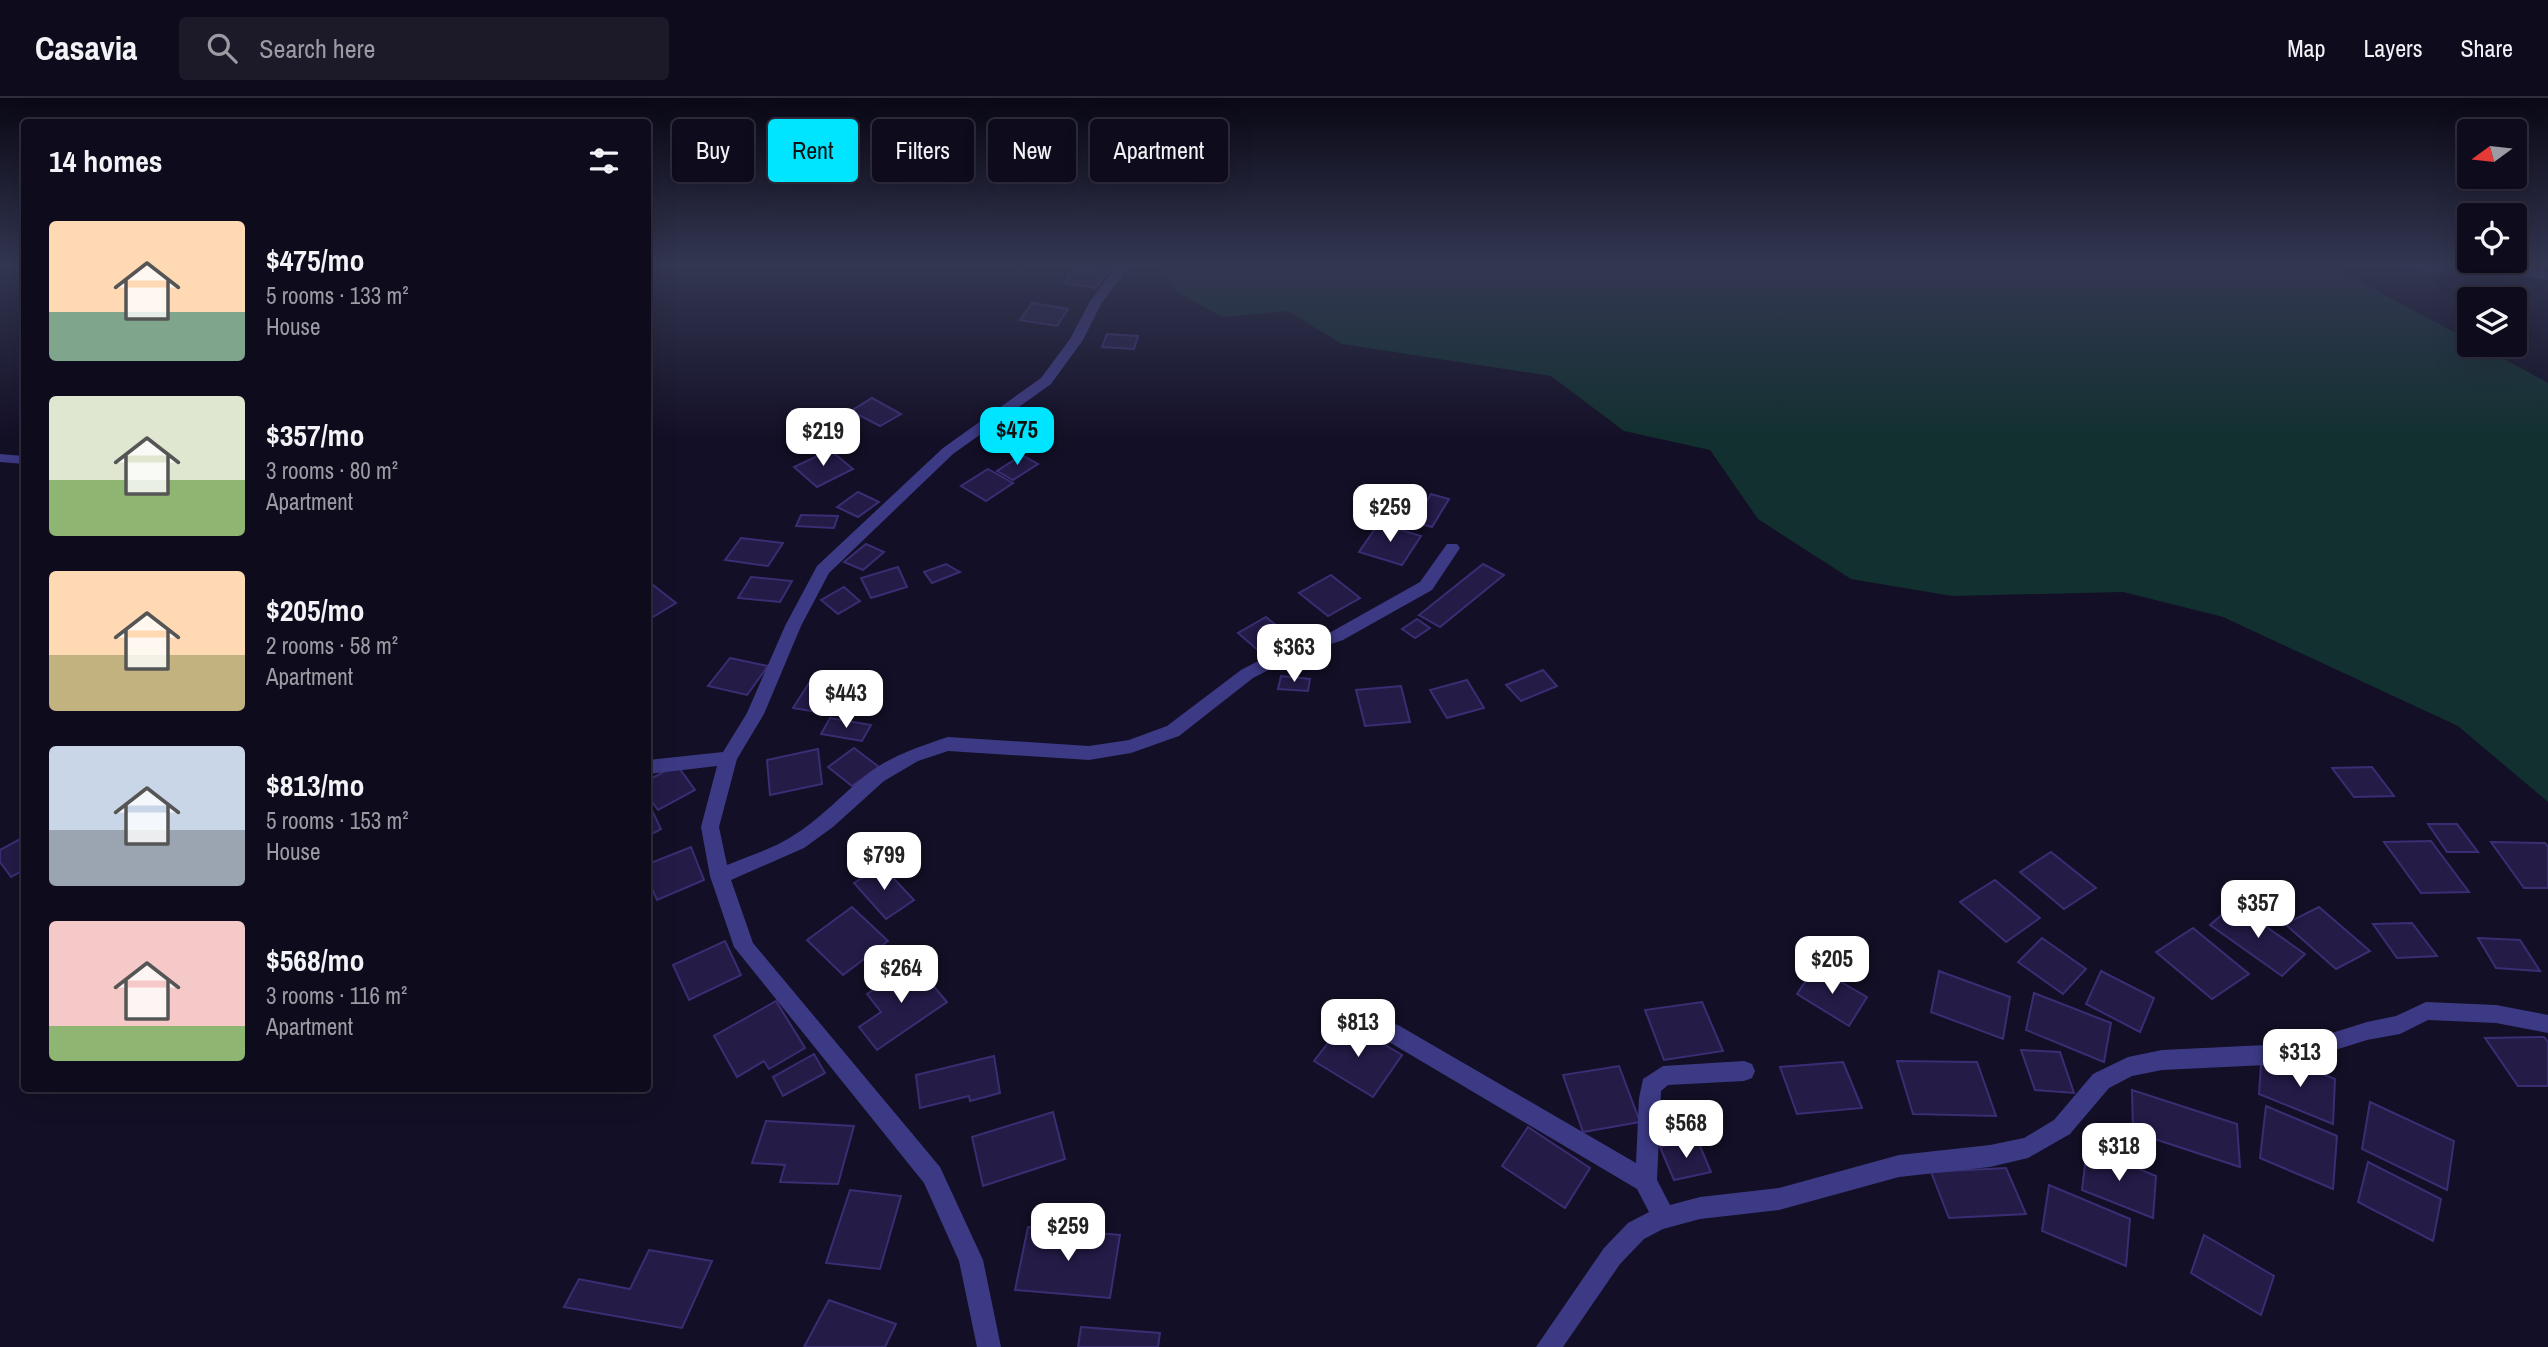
<!DOCTYPE html>
<html lang="en">
<head>
<meta charset="utf-8">
<style>
  :root { --surface:#0e0b1c; --page:#1c1929; --text:#f1f3f6; --muted:#9b9ba3; --line:#2e2b3b; --accent:#00e5ff }
  body { margin:0; font-family:"Archivo Narrow",sans-serif; background:var(--page); color:var(--text); height:100vh; display:flex; flex-direction:column; font-size:26px; white-space:nowrap }
  * { box-sizing:border-box; margin:0 }
  p { font-size:23px; color:var(--muted) }
  .icon { flex:none; width:38px; height:38px; fill:none; stroke:currentColor; stroke-width:2; stroke-linecap:round; stroke-linejoin:round }
  .map { position:relative; flex:1; overflow:hidden }
  .details { position:absolute; left:21px; top:21px; width:630px; height:973px; display:flex; flex-direction:column; background:var(--surface); border-radius:7px; box-shadow:0 7px 28px #0002,0 0 0 2px var(--line) }
  .details>* { flex:none }
  .guide { position:absolute; left:672px; top:21px; width:665px; height:63px; display:flex; gap:14px }
  .needle { width:46px; rotate:255deg }
  .buttons { position:absolute; left:2457px; top:21px; display:grid; gap:14px }
  .buttons a { display:grid; place-items:center; width:70px; height:70px; border-radius:7px; background:var(--surface); box-shadow:0 7px 28px #0002,0 0 0 2px var(--line); font-size:35px }
  .price { position:absolute; translate:-50% -60px; padding:0 16px; border-radius:14px; background:#fff; color:#222; font-size:23px; line-height:46px; filter:drop-shadow(0 2px 4px #0008) }
  .price::after { content:''; position:absolute; left:50%; top:42px; width:21px; height:16px; margin-left:-10px; background:inherit; clip-path:polygon(0 0,100% 0,50% 100%) }
  .price.current { background:var(--accent); color:#111 }
  ul { padding:0; list-style:none }
  li { display:flex; align-items:center; gap:21px; height:175px; padding:0 28px }
  li span { display:grid; place-items:center; flex:none; width:196px; height:140px; border-radius:7px; color:#555 }
  li>.icon { margin-inline-start:auto }
  span .icon { width:84px; height:84px; fill:#fffc; stroke-width:1 }
  li b { font-size:30px }
  h2 { display:flex; justify-content:space-between; align-items:center; height:84px; padding:0 28px; font-size:30px }
  .pill { padding:0 24px; border-radius:7px; background:var(--surface); box-shadow:0 7px 28px #0002,0 0 0 2px var(--line); font-size:24px; line-height:63px }
  .pill.current { background:var(--accent); color:#111 }
  header { display:flex; align-items:center; gap:42px; box-sizing:border-box; height:98px; padding:0 35px; background:var(--surface); border-bottom:2px solid var(--line) }
  header strong { font-size:33px }
  nav { display:flex; gap:38px; margin-inline-start:auto; font-size:24px }
  .search { width:490px; height:63px; background:var(--page); display:flex; align-items:center; gap:18px; box-sizing:border-box; padding:0 24px; border-radius:7px; color:var(--muted); font-size:26px }
  .map>svg:first-child { display:block }
</style>
</head>
<body>
<header>
<strong>Casavia</strong>
<div class="search"><svg class="icon" aria-label="search" viewBox="0 0 24 24"><circle cx="10" cy="10" r="6"/><path d="M15 15l6 6"/></svg>Search here</div>
<nav><a>Map</a><a>Layers</a><a>Share</a></nav>
</header>
<div class="map">
<svg width="2548" height="1249" viewBox="0 0 2548 1249">
  <rect width="100%" height="100%" fill="#130f26"/>
  <polygon fill="#12302f" points="1156,167 2328,167 2469,242 2469,247 2479,247 2548,285 2548,704 2458,628 2223,519 2123,494 1952,498 1851,481 1758,421 1710,352 1624,333 1551,278 1342,246 1288,213 1223,219 1180,196"/>
  <g fill="#241b47" stroke="#3b2d73" stroke-width="2">
    <polygon points="1075,170 1107,175 1096,190 1064,185"/>
    <polygon points="1032,205 1068,211 1057,228 1020,222"/>
    <polygon points="1107,236 1138,238 1134,251 1102,249"/>
    <polygon points="872,300 901,316 880,328 851,313"/>
    <polygon points="830,352 853,371 817,389 794,369"/>
    <polygon points="1022,357 1038,366 1013,382 997,373"/>
    <polygon points="988,371 1013,385 986,403 961,388"/>
    <polygon points="858,394 879,404 858,419 837,409"/>
    <polygon points="1431,396 1449,401 1432,429 1391,417 1403,399 1425,406"/>
    <polygon points="801,417 838,418 834,430 796,428"/>
    <polygon points="1379,425 1421,438 1402,467 1359,454"/>
    <polygon points="741,440 783,445 768,468 725,462"/>
    <polygon points="866,446 884,454 863,472 844,464"/>
    <polygon points="946,466 960,474 932,485 924,474"/>
    <polygon points="1483,466 1504,477 1440,529 1419,517"/>
    <polygon points="898,469 907,489 871,500 861,480"/>
    <polygon points="1331,477 1360,500 1328,518 1299,495"/>
    <polygon points="751,479 792,483 780,504 738,500"/>
    <polygon points="648,483 676,505 648,522"/>
    <polygon points="844,489 860,503 838,516 821,502"/>
    <polygon points="1266,519 1288,537 1259,553 1238,535"/>
    <polygon points="1417,521 1430,530 1415,540 1402,531"/>
    <polygon points="730,560 768,568 747,597 708,588"/>
    <polygon points="1543,572 1557,588 1521,603 1506,587"/>
    <polygon points="1281,578 1310,581 1308,593 1278,591"/>
    <polygon points="1467,582 1484,610 1447,620 1430,592"/>
    <polygon points="809,585 861,594 846,619 793,610"/>
    <polygon points="1401,588 1410,624 1365,628 1356,592"/>
    <polygon points="830,620 871,627 862,643 821,636"/>
    <polygon points="854,650 879,669 852,688 828,669"/>
    <polygon points="818,651 822,686 770,697 767,662"/>
    <polygon points="677,667 695,692 658,712 648,698 648,682"/>
    <polygon points="2372,669 2394,698 2354,699 2332,670"/>
    <polygon points="648,704 661,731 648,738"/>
    <polygon points="2428,726 2457,726 2478,754 2447,754"/>
    <polygon points="24,739 24,772 11,779 0,764 0,752"/>
    <polygon points="2431,743 2469,794 2421,795 2384,744"/>
    <polygon points="2491,744 2545,745 2548,749 2548,790 2524,790"/>
    <polygon points="691,749 704,782 657,802 652,791 648,793 648,766"/>
    <polygon points="2051,754 2096,790 2064,811 2020,774"/>
    <polygon points="882,768 914,802 886,821 854,785"/>
    <polygon points="1995,782 2040,820 2006,844 1960,804"/>
    <polygon points="2234,806 2305,856 2282,878 2210,827"/>
    <polygon points="852,809 888,843 843,877 807,842"/>
    <polygon points="2319,809 2370,853 2336,871 2285,826"/>
    <polygon points="2412,825 2437,858 2397,860 2373,826"/>
    <polygon points="2193,830 2249,876 2212,901 2156,854"/>
    <polygon points="2042,840 2086,871 2063,896 2018,864"/>
    <polygon points="2478,840 2520,842 2540,873 2496,870"/>
    <polygon points="725,843 741,877 689,902 673,867"/>
    <polygon points="914,865 947,904 877,952 859,929 881,914 867,896"/>
    <polygon points="1815,869 1867,899 1849,928 1797,896"/>
    <polygon points="1939,873 2010,899 2003,941 1931,914"/>
    <polygon points="2101,873 2154,900 2140,934 2086,906"/>
    <polygon points="2034,895 2111,925 2104,964 2026,932"/>
    <polygon points="776,903 805,950 769,971 764,963 737,979 714,938"/>
    <polygon points="1702,904 1723,953 1664,962 1645,912"/>
    <polygon points="1345,923 1402,957 1373,999 1314,963"/>
    <polygon points="2544,939 2548,944 2548,988 2518,988 2485,940"/>
    <polygon points="2021,952 2060,954 2074,995 2035,992"/>
    <polygon points="814,956 825,975 783,998 773,979"/>
    <polygon points="994,958 1000,995 970,1003 969,998 920,1010 916,977"/>
    <polygon points="2280,959 2335,981 2333,1026 2259,996 2261,966 2279,973"/>
    <polygon points="1897,963 1977,964 1996,1018 1913,1016"/>
    <polygon points="1843,964 1862,1010 1797,1016 1780,969"/>
    <polygon points="1619,968 1640,1024 1583,1034 1563,977"/>
    <polygon points="2132,992 2237,1026 2240,1069 2133,1034"/>
    <polygon points="2370,1004 2454,1043 2447,1092 2362,1051"/>
    <polygon points="2266,1008 2337,1038 2333,1091 2260,1060"/>
    <polygon points="1053,1014 1065,1061 983,1088 972,1039"/>
    <polygon points="766,1023 854,1028 838,1086 780,1084 785,1067 752,1065"/>
    <polygon points="1528,1029 1590,1070 1565,1110 1502,1068"/>
    <polygon points="1697,1041 1711,1074 1674,1082 1660,1049"/>
    <polygon points="2087,1050 2156,1078 2153,1120 2082,1092"/>
    <polygon points="2368,1064 2441,1101 2433,1143 2358,1104"/>
    <polygon points="2006,1070 2026,1116 1949,1120 1931,1074"/>
    <polygon points="2049,1087 2130,1121 2126,1168 2042,1133"/>
    <polygon points="850,1092 901,1098 880,1171 826,1165"/>
    <polygon points="1028,1129 1120,1137 1110,1200 1015,1192"/>
    <polygon points="2204,1137 2274,1178 2261,1217 2191,1175"/>
    <polygon points="649,1152 712,1163 682,1230 564,1209 579,1181 630,1191"/>
    <polygon points="829,1202 896,1226 885,1249 804,1249"/>
    <polygon points="1081,1229 1160,1235 1158,1249 1078,1249"/>
  </g>
  <g fill="none" stroke-linecap="round" stroke-linejoin="round">
    <g fill="#3d3a85" fill-rule="evenodd">
      <path d="M 1117,167 L 1130,167 L 1101,206 L 1083,242 L 1051,286 L 953,356 L 829,475 L 801,528 L 764,616 L 737,661 L 719,729 L 727,767 C 748,758 772,751 791,739 C 821,721 843,695 870,674 C 893,657 921,648 948,639 L 1089,648 L 1129,642 L 1167,628 L 1241,572 L 1281,551 L 1331,534 L 1420,484 L 1447,446 L 1457,446 L 1460,450 L 1432,492 L 1343,542 L 1293,559 L 1253,580 L 1179,638 L 1131,655 L 1089,662 L 948,653 L 918,663 L 884,683 L 833,729 L 804,750 L 731,782 L 753,845 L 940,1069 L 983,1162 L 1001,1249 L 977,1249 L 959,1163 L 924,1085 L 734,849 L 710,778 L 701,729 L 717,668 L 648,676 L 648,662 L 723,654 L 747,615 L 785,528 L 817,468 L 943,350 L 1041,280 L 1070,241 L 1089,205 Z"/>
      <polygon points="2398,167 2505,167 2548,174 2548,182 2493,173 2404,171"/>
      <polygon points="0,356 24,358 24,366 0,364"/>
      <polygon points="2426,904 2496,907 2548,917 2548,935 2496,925 2428,922 2400,936 2367,942 2316,958 2266,967 2162,972 2132,978 2109,990 2070,1036 2028,1060 1990,1069 1899,1079 1779,1112 1700,1121 1663,1131 1644,1141 1620,1166 1563,1249 1536,1249 1604,1150 1628,1125 1649,1114 1637,1091 1384,941 1380,934 1384,927 1391,925 1398,927 1636,1065 1639,1000 1643,981 1663,968 1744,963 1752,966 1755,973 1752,980 1744,983 1668,987 1661,993 1657,1082 1670,1107 1700,1099 1779,1090 1899,1057 1990,1047 2024,1040 2054,1022 2093,976 2128,959 2162,952 2266,947 2316,940 2367,924 2396,918"/>
    </g>
  </g>
  <linearGradient id="sky" x2="0" y2="1"><stop stop-color="#0a0815"/><stop offset="0.49" stop-color="#333752"/><stop offset="1" stop-color="#333752" stop-opacity="0"/></linearGradient>
  <rect width="2548" height="342" fill="url(#sky)"/>
</svg>
<div class="buttons">
<a><svg class="needle" viewBox="-14 -14 28 28"><path d="M0-13l5 13h-10z" fill="#e53935"/><path d="M0 13l5-13h-10z" fill="#9b9ba3"/></svg></a>
<a><svg class="icon" aria-label="locate" viewBox="0 0 24 24"><circle cx="12" cy="12" r="6"/><path d="M12 2v4M12 18v4M2 12h4M18 12h4"/></svg></a>
<a><svg class="icon" aria-label="layers" viewBox="0 0 24 24"><path d="M12 4l9 5-9 5-9-5zM3 14l9 5 9-5"/></svg></a>
</div>
<b class="price current" style="left:1017px;top:369px">$475</b>
<b class="price" style="left:823px;top:370px">$219</b>
<b class="price" style="left:1390px;top:446px">$259</b>
<b class="price" style="left:1294px;top:586px">$363</b>
<b class="price" style="left:846px;top:632px">$443</b>
<b class="price" style="left:884px;top:794px">$799</b>
<b class="price" style="left:2258px;top:842px">$357</b>
<b class="price" style="left:1832px;top:898px">$205</b>
<b class="price" style="left:901px;top:907px">$264</b>
<b class="price" style="left:1358px;top:961px">$813</b>
<b class="price" style="left:2300px;top:991px">$313</b>
<b class="price" style="left:1686px;top:1062px">$568</b>
<b class="price" style="left:2119px;top:1085px">$318</b>
<b class="price" style="left:1068px;top:1165px">$259</b>
<div class="guide">
<a class="pill">Buy</a>
<a class="pill current">Rent</a>
<a class="pill">Filters</a>
<a class="pill">New</a>
<a class="pill">Apartment</a>
</div>
<section class="details">
<h2>14 homes<svg class="icon" aria-label="filters" viewBox="0 0 24 24"><path d="M4 7h16M4 17h16"/><circle cx="9" cy="7" r="2"/><circle cx="15" cy="17" r="2"/></svg></h2>
<ul>
<li><span style="background:linear-gradient(#ffd9b3 65%,#7fa58c 0)"><svg class="icon" aria-label="home" viewBox="0 0 24 24"><path d="M3 11l9-7 9 7M6 9v11h12V9"/></svg></span><div><b>$475/mo</b><p>5 rooms · 133 m²</p><p>House</p></div></li>
<li><span style="background:linear-gradient(#dfe7d0 60%,#8fb573 0)"><svg class="icon" aria-label="home" viewBox="0 0 24 24"><path d="M3 11l9-7 9 7M6 9v11h12V9"/></svg></span><div><b>$357/mo</b><p>3 rooms · 80 m²</p><p>Apartment</p></div></li>
<li><span style="background:linear-gradient(#ffd9b3 60%,#c2b280 0)"><svg class="icon" aria-label="home" viewBox="0 0 24 24"><path d="M3 11l9-7 9 7M6 9v11h12V9"/></svg></span><div><b>$205/mo</b><p>2 rooms · 58 m²</p><p>Apartment</p></div></li>
<li><span style="background:linear-gradient(#c9d6e8 60%,#9aa5b1 0)"><svg class="icon" aria-label="home" viewBox="0 0 24 24"><path d="M3 11l9-7 9 7M6 9v11h12V9"/></svg></span><div><b>$813/mo</b><p>5 rooms · 153 m²</p><p>House</p></div></li>
<li><span style="background:linear-gradient(#f6c9c9 75%,#8fb573 0)"><svg class="icon" aria-label="home" viewBox="0 0 24 24"><path d="M3 11l9-7 9 7M6 9v11h12V9"/></svg></span><div><b>$568/mo</b><p>3 rooms · 116 m²</p><p>Apartment</p></div></li>
</ul>
</section>
</div>
</body>
</html>
